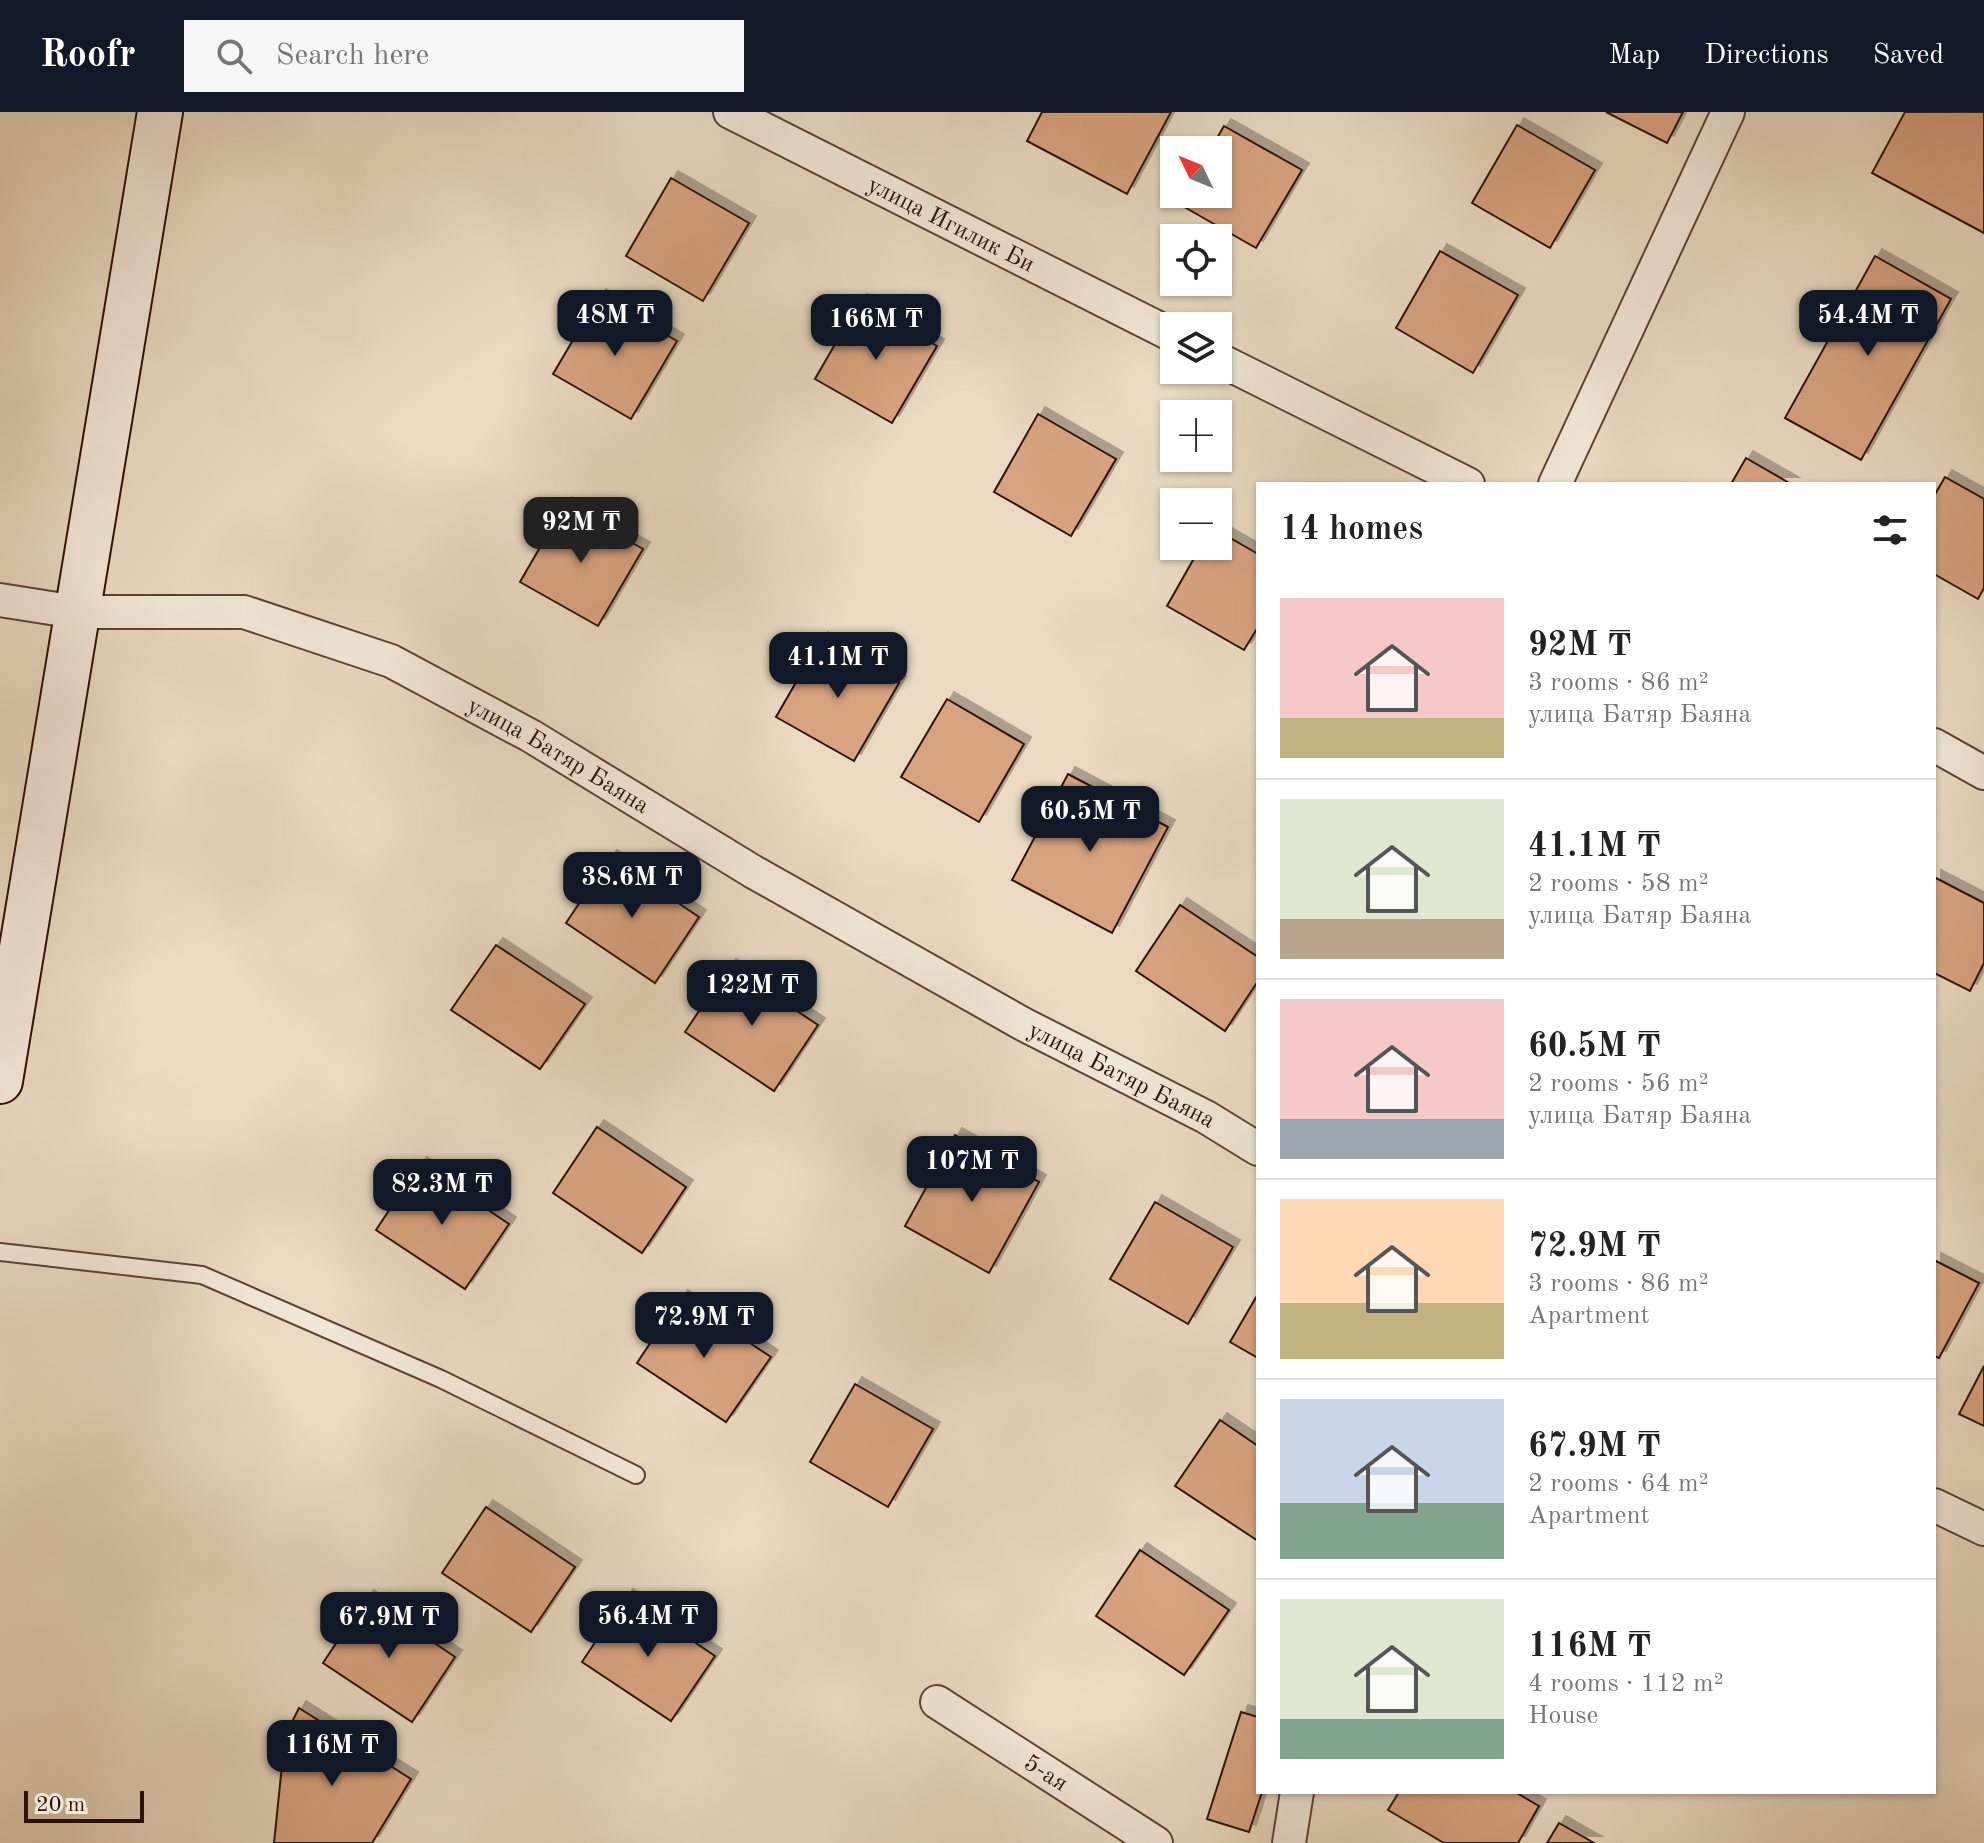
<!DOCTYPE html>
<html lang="en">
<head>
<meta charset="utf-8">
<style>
  :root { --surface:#fff; --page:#f6f6f6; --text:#222; --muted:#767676; --line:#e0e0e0; --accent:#111827 }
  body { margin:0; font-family:"Old Standard TT",serif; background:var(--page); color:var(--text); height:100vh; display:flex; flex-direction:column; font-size:30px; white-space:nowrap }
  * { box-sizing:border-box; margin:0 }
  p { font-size:26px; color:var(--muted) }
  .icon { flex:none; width:44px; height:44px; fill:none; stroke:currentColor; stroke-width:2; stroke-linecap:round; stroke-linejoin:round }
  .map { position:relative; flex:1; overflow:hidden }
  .side { position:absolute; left:1256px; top:370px; width:680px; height:1312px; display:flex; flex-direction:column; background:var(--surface); border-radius:0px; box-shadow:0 2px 6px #0004 }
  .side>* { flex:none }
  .needle { width:52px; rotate:313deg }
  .controls { position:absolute; left:1160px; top:24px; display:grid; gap:16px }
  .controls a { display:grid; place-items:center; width:72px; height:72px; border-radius:0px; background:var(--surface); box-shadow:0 2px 6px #0004; font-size:40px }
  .scale { position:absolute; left:24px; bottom:20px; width:120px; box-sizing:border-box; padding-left:8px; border:4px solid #2b1202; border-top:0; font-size:22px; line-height:28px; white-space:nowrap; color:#2b1202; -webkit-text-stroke:6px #f1e7d7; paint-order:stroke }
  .price { position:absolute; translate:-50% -68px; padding:0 18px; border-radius:16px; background:var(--accent); color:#fff; font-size:26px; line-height:52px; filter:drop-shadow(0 2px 4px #0008) }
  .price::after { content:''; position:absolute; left:50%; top:48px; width:24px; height:18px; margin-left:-12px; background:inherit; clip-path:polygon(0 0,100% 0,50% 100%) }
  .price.active { background:#222; color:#fff }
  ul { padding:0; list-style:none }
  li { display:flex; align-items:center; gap:24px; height:200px; padding:0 24px }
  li+li { border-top:2px solid var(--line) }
  li span { display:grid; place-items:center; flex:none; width:224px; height:160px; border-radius:0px; color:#555 }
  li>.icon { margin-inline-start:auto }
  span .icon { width:96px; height:96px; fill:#fffc; stroke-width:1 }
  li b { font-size:34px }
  h2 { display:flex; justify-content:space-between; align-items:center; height:96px; padding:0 24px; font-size:34px }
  header { display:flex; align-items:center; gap:48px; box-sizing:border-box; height:112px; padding:0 40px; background:var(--accent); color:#fff }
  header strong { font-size:38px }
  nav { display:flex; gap:44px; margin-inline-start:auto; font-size:28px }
  .search { width:560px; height:72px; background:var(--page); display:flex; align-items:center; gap:20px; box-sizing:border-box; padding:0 28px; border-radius:0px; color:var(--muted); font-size:30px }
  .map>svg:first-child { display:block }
</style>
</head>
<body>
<header>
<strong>Roofr</strong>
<div class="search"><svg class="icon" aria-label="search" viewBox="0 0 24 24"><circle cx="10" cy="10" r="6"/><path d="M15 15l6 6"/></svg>Search here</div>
<nav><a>Map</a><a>Directions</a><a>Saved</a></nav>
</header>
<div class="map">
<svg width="1984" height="1731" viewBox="0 0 1984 1731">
  <defs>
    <filter id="shadow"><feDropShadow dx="7" dy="-7" stdDeviation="0" flood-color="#0004"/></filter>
  </defs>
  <rect width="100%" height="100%" fill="#e9dac1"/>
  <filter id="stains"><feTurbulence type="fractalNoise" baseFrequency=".0025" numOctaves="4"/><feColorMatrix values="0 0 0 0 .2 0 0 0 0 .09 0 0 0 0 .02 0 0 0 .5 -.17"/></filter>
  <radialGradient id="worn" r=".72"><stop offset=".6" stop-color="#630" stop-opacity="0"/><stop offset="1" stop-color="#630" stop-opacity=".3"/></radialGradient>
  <g fill="#d7a37f" stroke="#2b1202" stroke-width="2" filter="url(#shadow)">
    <polygon points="1042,0 1171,0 1127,82 1027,29"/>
    <polygon points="1606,0 1683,0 1667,31"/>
    <polygon points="1905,0 1984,0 1984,121 1872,61"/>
    <polygon points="1517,13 1595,58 1550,136 1472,91"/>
    <polygon points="1224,14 1302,58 1256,136 1179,92 1185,82 1218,82 1218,38 1210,38"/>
    <polygon points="671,66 749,111 703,189 626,144"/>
    <polygon points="1440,139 1518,183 1473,261 1396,216"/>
    <polygon points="1875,144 1951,187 1861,348 1785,306"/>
    <polygon points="599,184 677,229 631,307 553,262"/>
    <polygon points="860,189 937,234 892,311 815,267"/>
    <polygon points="1038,302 1116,347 1071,424 994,380"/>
    <polygon points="1746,346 1791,372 1731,372"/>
    <polygon points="1945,365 1984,387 1984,476 1978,487 1934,462 1934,384"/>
    <polygon points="565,392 643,437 598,514 520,470"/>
    <polygon points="1218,419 1258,442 1258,515 1244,538 1167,494 1201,434 1218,434"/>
    <polygon points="821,527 899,571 854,649 776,605"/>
    <polygon points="947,587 1024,632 979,710 901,665"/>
    <polygon points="1068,662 1168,715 1112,821 1012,768"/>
    <polygon points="610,745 699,805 655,871 566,811"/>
    <polygon points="1934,765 1984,791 1984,851 1970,879 1934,861"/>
    <polygon points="1180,793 1258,845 1258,869 1225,919 1136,859"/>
    <polygon points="496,833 585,892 540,957 451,898"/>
    <polygon points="729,854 818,913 774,979 685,920"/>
    <polygon points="597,1015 686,1075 642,1141 553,1081"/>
    <polygon points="955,1023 1039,1070 989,1161 905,1114"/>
    <polygon points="420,1052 509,1112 465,1177 376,1118"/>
    <polygon points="1155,1090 1233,1135 1188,1212 1110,1167"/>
    <polygon points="1934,1148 1979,1171 1939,1246 1934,1244"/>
    <polygon points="1258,1182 1258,1246 1230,1230"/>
    <polygon points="681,1185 771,1245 726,1310 637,1251"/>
    <polygon points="1984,1254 1984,1314 1959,1302"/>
    <polygon points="855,1272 933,1317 888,1395 810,1350"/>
    <polygon points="1220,1308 1258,1334 1258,1429 1175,1374"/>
    <polygon points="486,1395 575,1455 531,1520 442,1461"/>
    <polygon points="1140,1438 1229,1498 1184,1563 1096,1504"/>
    <polygon points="626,1484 715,1544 671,1609 582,1550"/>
    <polygon points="367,1485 455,1545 412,1610 323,1551"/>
    <polygon points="299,1596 411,1667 372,1731 274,1731 285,1624"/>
    <polygon points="1241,1600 1258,1605 1258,1680 1262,1680 1249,1720 1207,1707"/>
    <polygon points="1399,1680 1515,1680 1539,1694 1518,1731 1444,1731 1388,1698"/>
    <polygon points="1559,1711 1594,1731 1547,1731"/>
  </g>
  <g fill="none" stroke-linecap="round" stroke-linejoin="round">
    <defs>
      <polyline id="service" points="0,1140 202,1163 441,1267 636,1363"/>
      <g id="minor">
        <path id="s1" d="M 730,0 L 1174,224"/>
        <polyline points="1218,247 1468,372"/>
        <polyline points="1555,372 1728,0"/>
        <path id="s2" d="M 0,488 L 76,500 L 244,500 L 391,549 L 531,624 L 752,759 L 1023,912 L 1206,1005 L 1258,1037"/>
        <polyline points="1934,633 1984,661"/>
        <polyline points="1934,1393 1984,1417"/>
        <path id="s3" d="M 937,1590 L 1156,1731"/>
        <polyline points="1289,1731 1297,1680"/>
      </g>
      <polyline id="secondary" points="0,969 160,0"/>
    </defs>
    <use href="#service" stroke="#5a4432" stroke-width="20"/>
    <use href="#minor" stroke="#5a4432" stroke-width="36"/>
    <use href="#secondary" stroke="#2b1202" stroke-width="48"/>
    <use href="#service" stroke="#f1e7d7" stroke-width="16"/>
    <use href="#minor" stroke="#f1e7d7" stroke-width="32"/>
    <use href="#secondary" stroke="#f1e7d7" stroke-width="44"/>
  </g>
  <g text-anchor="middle" stroke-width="6" stroke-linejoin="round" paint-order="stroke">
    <g font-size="24" fill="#2b1202" stroke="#f1e7d7">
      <text dy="8" stroke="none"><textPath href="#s1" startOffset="248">улица Игилик Би</textPath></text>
      <text dy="8" stroke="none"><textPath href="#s2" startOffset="592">улица Батяр Баяна</textPath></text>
      <text dy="8" stroke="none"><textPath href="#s2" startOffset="1240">улица Батяр Баяна</textPath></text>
      <text dy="8" stroke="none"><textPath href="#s3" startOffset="130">5-ая</textPath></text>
    </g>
  </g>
  <rect width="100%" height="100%" filter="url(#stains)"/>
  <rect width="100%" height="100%" fill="url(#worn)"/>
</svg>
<div class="controls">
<a><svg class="needle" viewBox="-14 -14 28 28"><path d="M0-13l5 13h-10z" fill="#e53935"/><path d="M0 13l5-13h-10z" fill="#767676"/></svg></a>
<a><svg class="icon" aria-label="locate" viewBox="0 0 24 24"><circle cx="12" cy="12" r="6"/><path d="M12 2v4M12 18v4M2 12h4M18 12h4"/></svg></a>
<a><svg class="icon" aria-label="layers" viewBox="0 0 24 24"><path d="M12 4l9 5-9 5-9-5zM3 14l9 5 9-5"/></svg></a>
<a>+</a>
<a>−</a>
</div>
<div class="scale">20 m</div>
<b class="price" style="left:615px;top:246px">48M ₸</b>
<b class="price" style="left:1868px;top:246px">54.4M ₸</b>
<b class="price" style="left:876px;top:250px">166M ₸</b>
<b class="price active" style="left:581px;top:453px">92M ₸</b>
<b class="price" style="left:838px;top:588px">41.1M ₸</b>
<b class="price" style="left:1090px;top:742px">60.5M ₸</b>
<b class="price" style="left:632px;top:808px">38.6M ₸</b>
<b class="price" style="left:752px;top:916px">122M ₸</b>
<b class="price" style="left:972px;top:1092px">107M ₸</b>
<b class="price" style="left:442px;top:1115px">82.3M ₸</b>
<b class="price" style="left:704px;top:1248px">72.9M ₸</b>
<b class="price" style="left:648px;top:1547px">56.4M ₸</b>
<b class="price" style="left:389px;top:1548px">67.9M ₸</b>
<b class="price" style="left:332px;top:1676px">116M ₸</b>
<section class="side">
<h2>14 homes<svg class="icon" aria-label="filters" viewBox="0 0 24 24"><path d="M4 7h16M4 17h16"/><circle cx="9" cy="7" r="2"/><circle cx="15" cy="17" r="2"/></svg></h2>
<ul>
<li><span style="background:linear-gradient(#f6c9c9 75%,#c2b280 0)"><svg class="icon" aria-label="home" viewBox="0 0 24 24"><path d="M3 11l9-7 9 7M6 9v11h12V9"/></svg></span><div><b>92M ₸</b><p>3 rooms · 86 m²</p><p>улица Батяр Баяна</p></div></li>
<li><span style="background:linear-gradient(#dfe7d0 75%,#b9a48a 0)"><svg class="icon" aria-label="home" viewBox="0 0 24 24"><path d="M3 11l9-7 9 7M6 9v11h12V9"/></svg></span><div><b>41.1M ₸</b><p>2 rooms · 58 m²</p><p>улица Батяр Баяна</p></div></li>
<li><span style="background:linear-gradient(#f6c9c9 75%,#9aa5b1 0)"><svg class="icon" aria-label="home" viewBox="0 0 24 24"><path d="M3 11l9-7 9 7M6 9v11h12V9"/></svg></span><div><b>60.5M ₸</b><p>2 rooms · 56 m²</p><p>улица Батяр Баяна</p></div></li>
<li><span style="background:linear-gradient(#ffd9b3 65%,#c2b280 0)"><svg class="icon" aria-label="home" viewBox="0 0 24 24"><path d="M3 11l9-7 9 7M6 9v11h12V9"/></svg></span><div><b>72.9M ₸</b><p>3 rooms · 86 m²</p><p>Apartment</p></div></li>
<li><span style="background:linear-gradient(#c9d6e8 65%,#7fa58c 0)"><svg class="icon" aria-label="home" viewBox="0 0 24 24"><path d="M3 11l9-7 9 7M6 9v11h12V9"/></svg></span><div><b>67.9M ₸</b><p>2 rooms · 64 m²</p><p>Apartment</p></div></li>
<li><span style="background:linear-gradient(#dfe7d0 75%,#7fa58c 0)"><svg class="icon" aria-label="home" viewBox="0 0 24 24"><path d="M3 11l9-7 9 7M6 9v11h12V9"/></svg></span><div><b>116M ₸</b><p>4 rooms · 112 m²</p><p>House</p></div></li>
</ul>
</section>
</div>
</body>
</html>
